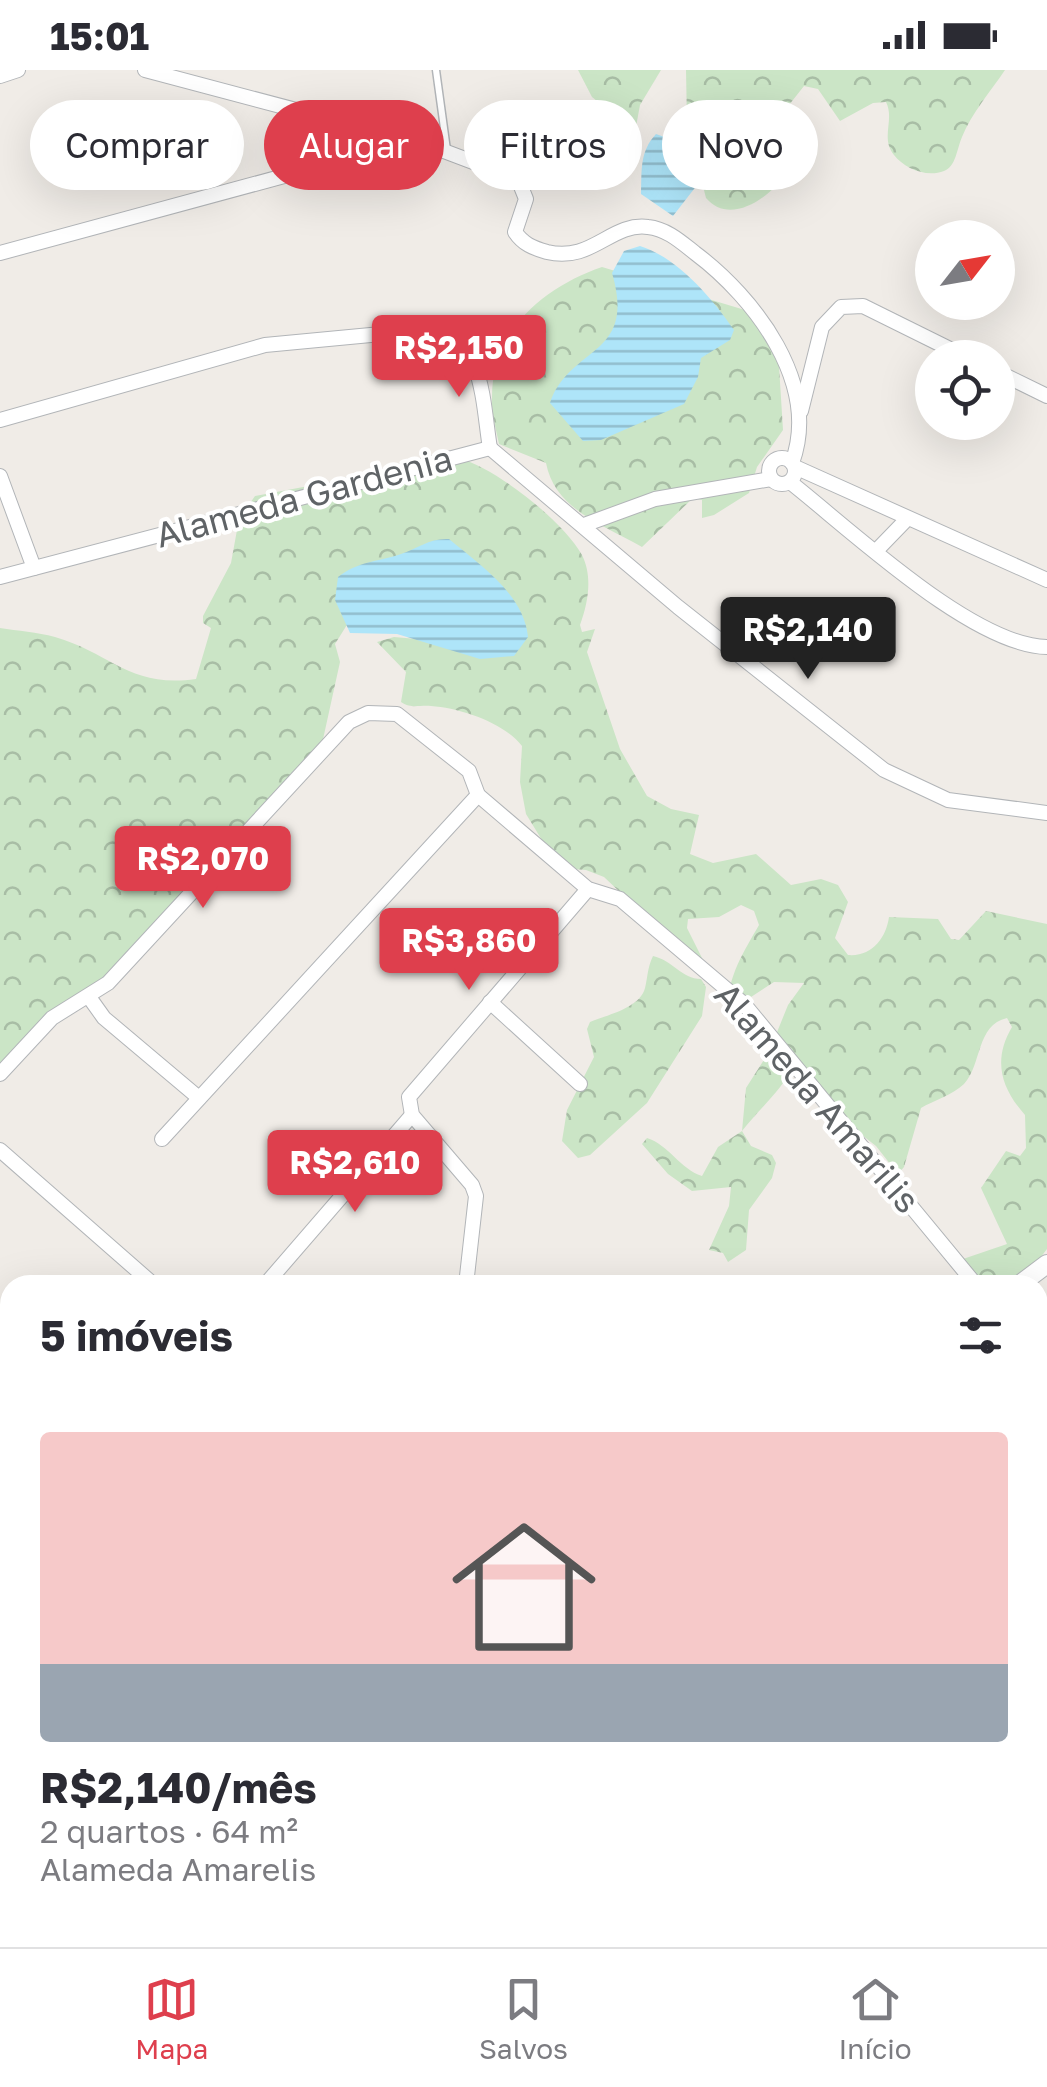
<!DOCTYPE html>
<html lang="pt">
<head>
<meta charset="utf-8">
<style>
  :root { --surface:#fff; --page:#f7f7f7; --text:#2b2b33; --muted:#7c7c81; --line:#e1e1e2; --accent:#de3f4d }
  body { margin:0; font-family:"Golos Text",sans-serif; background:var(--page); color:var(--text); height:100vh; display:flex; flex-direction:column; font-size:38px; white-space:nowrap }
  * { box-sizing:border-box; margin:0 }
  p { font-size:32px; color:var(--muted) }
  .icon { flex:none; width:55px; height:55px; fill:none; stroke:currentColor; stroke-width:2; stroke-linecap:round; stroke-linejoin:round }
  .map { position:relative; flex:1; overflow:hidden }
  .sheet { position:absolute; left:0px; top:1205px; width:1048px; height:672px; display:flex; flex-direction:column; background:var(--surface); border-radius:30px 30px 0 0; box-shadow:0 10px 40px #0002 }
  .sheet>* { flex:none }
  .hud { position:absolute; left:30px; top:30px; width:988px; height:90px; display:flex; gap:20px }
  .needle { width:65px; rotate:59deg }
  .fabs { position:absolute; left:915px; top:150px; display:grid; gap:20px }
  .fabs a { display:grid; place-items:center; width:100px; height:100px; border-radius:50%; background:var(--surface); box-shadow:0 10px 40px #0002; font-size:50px }
  .price { position:absolute; translate:-50% -85px; padding:0 22px; border-radius:10px; background:var(--accent); color:#fff; font-size:32px; line-height:65px; filter:drop-shadow(0 2px 5px #0008) }
  .price::after { content:''; position:absolute; left:50%; top:60px; width:30px; height:22px; margin-left:-15px; background:inherit; clip-path:polygon(0 0,100% 0,50% 100%) }
  .price.current { background:#222; color:#fff }
  ul { padding:0; list-style:none }
  li { display:grid; align-content:center; gap:20px; height:530px; padding:0 40px }
  li+li { border-top:2px solid var(--line) }
  li span { display:grid; place-items:center; height:310px; border-radius:10px; color:#555 }
  li>.icon { margin-inline-start:auto }
  span .icon { width:180px; height:180px; fill:#fffc; stroke-width:1 }
  li b { font-size:42px }
  h2 { display:flex; justify-content:space-between; align-items:center; height:120px; padding:0 40px; font-size:42px }
  .chip { padding:0 35px; border-radius:45px; background:var(--surface); box-shadow:0 10px 40px #0002; font-size:35px; line-height:90px }
  .chip.current { background:var(--accent); color:#fff }
  .status { display:flex; justify-content:space-between; align-items:center; height:70px; padding:0 50px; background:var(--surface); direction:ltr }
  .status svg { height:28px; fill:currentColor }
  .menu { display:flex; justify-content:space-around; align-items:center; height:140px; border-top:2px solid var(--line); background:var(--surface); font-size:28px; color:var(--muted) }
  .menu a { display:grid; justify-items:center; gap:5px }
  .menu .current { color:var(--accent) }
  .map>svg:first-child { display:block }
</style>
</head>
<body>
<div class="status"><b>15:01</b><svg viewBox="0 0 49 12"><path d="M0 12V9h3v3zM5 12V6h3v6zM10 12V3h3v9zM15 12V0h3v12zM26 1h20v11H26zM47 4h2v5h-2z"/></svg></div>
<div class="map">
<svg width="1047" height="1877" viewBox="0 0 1047 1877">
  <defs>
    <pattern id="forest-crowns" width="20" height="18" patternUnits="userSpaceOnUse" patternTransform="scale(2.5)"><rect width="20" height="18" fill="#cbe5c6"/><path d="M2 6a3 3 0 1 1 6 0M12 15a3 3 0 1 1 6 0" fill="none" stroke="#a8bda5"/></pattern>
    <pattern id="water-rules" width="6" height="5" patternUnits="userSpaceOnUse" patternTransform="scale(2.5)"><rect width="6" height="5" fill="#aee5f9"/><path d="M0 2.5h6" fill="none" stroke="#91bdcd"/></pattern>
  </defs>
  <rect width="100%" height="100%" fill="#f0ece7"/>
  <g fill="url(#forest-crowns)">
    <polygon points="578,0 661,0 640,35 635,62 592,27"/>
    <path d="M 686,0 L 1005,0 C 991,21 971,44 962,67 C 957,78 956,97 944,101 C 926,108 904,98 894,85 C 880,68 895,50 886,32 L 873,33 L 840,51 L 818,19 L 804,16 L 789,35 C 792,47 799,63 799,75 C 798,105 737,165 706,128 L 687,53 Z"/>
    <path d="M 602,197 L 768,247 L 779,296 L 783,360 L 757,397 L 749,423 L 714,445 L 702,448 L 702,430 L 693,428 L 642,477 C 604,455 555,440 546,393 L 499,374 C 496,359 491,342 492,327 C 492,260 544,217 602,197 Z"/>
    <path d="M 459,388 C 497,399 562,450 582,485 C 593,507 588,533 580,555 L 582,562 L 595,559 L 587,582 L 620,679 L 647,726 L 671,739 L 699,745 L 690,784 L 713,793 L 756,784 L 791,815 L 821,809 L 838,815 L 848,832 L 835,868 L 848,885 C 872,887 886,868 889,847 L 938,849 L 951,869 L 959,870 L 986,841 L 1047,854 L 1047,1179 C 1022,1213 990,1229 963,1189 L 1007,1174 L 981,1118 L 1006,1081 L 1020,1086 L 1026,1078 L 1025,1045 C 1000,1017 993,989 1012,957 L 1007,948 C 976,955 982,995 964,1014 C 954,1024 933,1031 921,1038 L 904,1097 L 898,1104 L 876,1076 L 844,1051 L 793,997 C 782,1020 758,1040 742,1061 L 751,1076 L 772,1085 L 776,1093 L 772,1108 L 749,1140 L 746,1180 L 728,1192 L 723,1183 L 709,1180 L 729,1136 L 731,1117 L 692,1121 L 668,1104 L 642,1074 L 647,1068 C 669,1075 680,1099 702,1106 L 718,1077 L 742,1061 L 746,1018 L 769,982 L 788,935 L 804,913 L 774,912 L 728,942 C 726,909 743,883 759,855 L 754,841 L 741,835 L 719,847 L 688,849 L 687,858 L 704,892 L 659,859 L 604,807 L 586,800 L 559,798 L 526,744 L 520,712 L 522,676 C 504,653 461,638 431,636 C 418,635 412,639 401,632 L 406,602 L 377,572 L 394,567 L 486,575 L 350,550 L 335,574 L 340,592 L 320,683 L 89,927 L 62,941 L 0,1006 L 0,558 C 18,561 37,562 55,567 C 113,584 129,618 196,609 L 211,558 L 203,553 L 203,546 L 231,493 L 239,449 L 255,426 Z"/>
    <path d="M 653,886 C 672,890 682,909 701,909 L 706,917 L 702,946 L 647,1033 L 590,1085 L 578,1088 L 562,1071 L 567,1040 L 594,987 L 587,959 L 590,952 C 607,945 640,938 645,918 C 648,906 647,899 653,886 Z"/>
    <polygon points="1047,1254 1047,1691 1038,1691 1038,1257"/>
    <polygon points="2,1523 10,1525 10,1868 807,1868 805,1877 0,1877"/>
  </g>
  <g fill="url(#water-rules)">
    <path d="M 656,64 L 703,81 L 709,92 L 701,110 L 673,146 L 641,124 C 642,102 639,82 656,64 Z"/>
    <path d="M 640,176 C 678,188 712,228 734,260 L 730,270 L 701,288 L 698,307 L 684,334 L 601,370 L 583,371 L 550,333 C 570,275 637,288 612,203 L 624,181 Z"/>
    <path d="M 449,469 C 480,495 524,524 528,567 L 514,586 L 480,589 L 397,564 L 350,563 L 335,530 L 338,507 C 359,491 377,492 401,484 C 419,478 429,468 449,469 Z"/>
  </g>
  <g fill="none" stroke-linecap="round" stroke-linejoin="round">
    <defs>
      <polyline id="service" points="436,0 447,80"/>
      <g id="minor">
        <path d="M 145,0 L 428,75 L 518,109 L 526,129 L 515,162 C 523,174 533,178 547,182 C 592,193 611,152 648,157 C 667,159 681,172 695,183 C 755,228 821,314 792,393"/>
        <polyline points="0,6 18,0"/>
        <polyline points="0,183 321,96 348,87 380,64"/>
        <polyline points="998,302 1047,326"/>
        <polyline points="801,341 822,257 841,237 863,236 968,288"/>
        <path d="M 0,350 L 265,275 L 434,259 C 484,266 483,338 490,378"/>
        <polyline points="490,378 678,537 884,700 948,730 1047,743"/>
        <circle cx="782" cy="401" r="13"/>
        <polyline points="795,397 1047,510"/>
        <polyline points="0,406 34,498"/>
        <path d="M 790,412 C 850,459 973,576 1047,577"/>
        <polyline points="584,455 655,429 771,409"/>
        <polyline points="877,480 907,449"/>
        <polyline points="0,507 490,378"/>
        <polyline points="89,927 104,948 199,1028"/>
        <polyline points="490,932 580,1014"/>
        <polyline points="0,1004 52,948 108,913 349,652 368,643 397,644 469,701 478,725 588,819 620,829 744,934 976,1215"/>
        <polyline points="162,1069 478,725"/>
        <polyline points="0,1080 154,1215"/>
        <polyline points="265,1215 412,1045"/>
        <polyline points="466,1215 476,1126 472,1115 412,1045 409,1027 588,819"/>
        <polyline points="0,1269 10,1277"/>
        <polyline points="0,1492 10,1494"/>
      </g>
      <g id="tertiary">
        <polyline points="1019,1215 1047,1194"/>
        <polyline points="832,1868 833,1877"/>
      </g>
    </defs>
    <use href="#service" stroke="#b2b5b8" stroke-width="9"/>
    <use href="#minor" stroke="#b2b5b8" stroke-width="16"/>
    <use href="#tertiary" stroke="#b2b5b8" stroke-width="20"/>
    <use href="#service" stroke="#fff" stroke-width="6"/>
    <use href="#minor" stroke="#fff" stroke-width="14"/>
    <use href="#tertiary" stroke="#fff" stroke-width="18"/>
  </g>
  <g text-anchor="middle" stroke-width="8" stroke-linejoin="round" paint-order="stroke">
    <g font-size="35" fill="#5f6366" stroke="#fff">
      <text transform="translate(304 427) rotate(-15)" y="12">Alameda Gardenia</text>
      <text transform="translate(817 1028) rotate(49)" y="12">Alameda Amarilis</text>
    </g>
  </g>
</svg>
<div class="fabs">
<a><svg class="needle" viewBox="-14 -14 28 28"><path d="M0-13l5 13h-10z" fill="#e53935"/><path d="M0 13l5-13h-10z" fill="#7c7c81"/></svg></a>
<a><svg class="icon" aria-label="locate" viewBox="0 0 24 24"><circle cx="12" cy="12" r="6"/><path d="M12 2v4M12 18v4M2 12h4M18 12h4"/></svg></a>
</div>
<b class="price" style="left:459px;top:330px">R$2,150</b>
<b class="price current" style="left:808px;top:612px">R$2,140</b>
<b class="price" style="left:203px;top:841px">R$2,070</b>
<b class="price" style="left:469px;top:923px">R$3,860</b>
<b class="price" style="left:355px;top:1145px">R$2,610</b>
<div class="hud">
<a class="chip">Comprar</a>
<a class="chip current">Alugar</a>
<a class="chip">Filtros</a>
<a class="chip">Novo</a>
</div>
<section class="sheet">
<h2>5 imóveis<svg class="icon" aria-label="filters" viewBox="0 0 24 24"><path d="M4 7h16M4 17h16"/><circle cx="9" cy="7" r="2"/><circle cx="15" cy="17" r="2"/></svg></h2>
<ul>
<li><span style="background:linear-gradient(#f6c9c9 75%,#9aa5b1 0)"><svg class="icon" aria-label="home" viewBox="0 0 24 24"><path d="M3 11l9-7 9 7M6 9v11h12V9"/></svg></span><div><b>R$2,140/mês</b><p>2 quartos · 64 m²</p><p>Alameda Amarelis</p></div></li>
</ul>
</section>
</div>
<nav class="menu">
<a class="current"><svg class="icon" aria-label="map" viewBox="0 0 24 24"><path d="M3 6l6-2 6 2 6-2v14l-6 2-6-2-6 2zM9 4v14M15 6v14"/></svg>Mapa</a>
<a><svg class="icon" aria-label="saved" viewBox="0 0 24 24"><path d="M7 4h10v16l-5-4-5 4z"/></svg>Salvos</a>
<a><svg class="icon" aria-label="home" viewBox="0 0 24 24"><path d="M3 11l9-7 9 7M6 9v11h12V9"/></svg>Início</a>
</nav>
</body>
</html>
